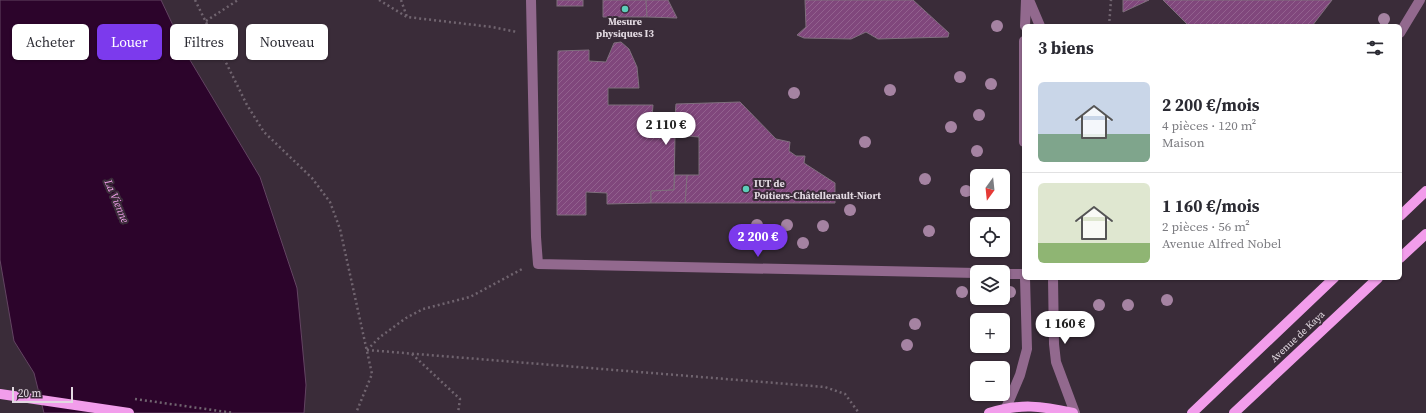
<!DOCTYPE html>
<html lang="fr">
<head>
<meta charset="utf-8">
<style>
  :root { --surface:#fff; --page:#f2f2f3; --text:#2b2b33; --muted:#7c7c81; --line:#e1e1e2; --accent:#7c3aed }
  body { margin:0; font-family:"Source Serif 4",serif; background:var(--page); color:var(--text); height:100vh; display:flex; flex-direction:column; font-size:15px; white-space:nowrap }
  * { box-sizing:border-box; margin:0 }
  p { font-size:13px; color:var(--muted) }
  .icon { flex:none; width:22px; height:22px; fill:none; stroke:currentColor; stroke-width:2; stroke-linecap:round; stroke-linejoin:round }
  .map { position:relative; flex:1; overflow:hidden }
  .sheet { position:absolute; left:1022px; top:24px; width:380px; height:256px; display:flex; flex-direction:column; background:var(--surface); border-radius:6px; box-shadow:0 1px 3px #0004 }
  .sheet>* { flex:none }
  .top-card { position:absolute; left:12px; top:24px; width:380px; height:36px; display:flex; gap:8px }
  .needle { width:26px; rotate:195deg }
  .tools { position:absolute; left:970px; top:169px; display:grid; gap:8px }
  .tools a { display:grid; place-items:center; width:40px; height:40px; border-radius:6px; background:var(--surface); box-shadow:0 1px 3px #0004; font-size:20px }
  .scale { position:absolute; left:12px; bottom:10px; width:61px; box-sizing:border-box; padding-left:4px; border:2px solid #e2d9e1; border-top:0; font-size:11px; line-height:14px; white-space:nowrap; color:#e2d9e1; -webkit-text-stroke:3px #3a2c39; paint-order:stroke }
  .price { position:absolute; translate:-50% -34px; padding:0 9px; border-radius:14px; background:#fff; color:#222; font-size:13px; line-height:26px; filter:drop-shadow(0 1px 2px #0008) }
  .price::after { content:''; position:absolute; left:50%; top:24px; width:12px; height:9px; margin-left:-6px; background:inherit; clip-path:polygon(0 0,100% 0,50% 100%) }
  .price.on { background:var(--accent); color:#fff }
  ul { padding:0; list-style:none }
  li { display:flex; align-items:center; gap:12px; height:100px; padding:0 16px }
  li+li { border-top:1px solid var(--line) }
  li span { display:grid; place-items:center; flex:none; width:112px; height:80px; border-radius:6px; color:#555 }
  li>.icon { margin-inline-start:auto }
  span .icon { width:48px; height:48px; fill:#fffc; stroke-width:1 }
  li b { font-size:17px }
  h2 { display:flex; justify-content:space-between; align-items:center; height:48px; padding:0 16px; font-size:17px }
  .pill { padding:0 14px; border-radius:6px; background:var(--surface); box-shadow:0 1px 3px #0004; font-size:14px; line-height:36px }
  .pill.on { background:var(--accent); color:#fff }
  .map>svg:first-child { display:block }
</style>
</head>
<body>
<div class="map">
<svg width="1426" height="413" viewBox="0 0 1426 413">
  <defs>
    <pattern id="building-hatch" width="6" height="6" patternUnits="userSpaceOnUse"><rect width="6" height="6" fill="#80477c"/><path d="M-1 1l2-2M0 6l6-6M5 7l2-2" fill="none" stroke="#92618e"/></pattern>
  </defs>
  <rect width="100%" height="100%" fill="#3a2c39"/>
  <polygon fill="#2c042b" stroke="#634462" points="0,0 161,0 187,55 260,177 297,288 306,385 304,413 44,413 34,373 14,341 0,260"/>
  <g fill="url(#building-hatch)" stroke="#7f6f7d">
    <rect x="557" y="0" width="26" height="6"/>
    <polygon points="603,0 646,0 647,17 603,17"/>
    <polygon points="646,0 668,0 677,18 647,17"/>
    <polygon points="805,0 913,0 949,33 948,37 878,39 866,32 851,39 804,38 797,35 806,27"/>
    <polygon points="1123,0 1149,0 1123,12"/>
    <polygon points="1163,0 1332,0 1312,26 1189,26"/>
    <polygon points="621,42 629,49 637,67 639,88 608,88 608,105 653,105 652,117 675,117 676,104 740,102 776,139 790,142 789,151 796,156 805,156 804,163 835,183 835,203 685,203 687,175 699,175 699,137 675,135 674,190 651,191 651,203 607,204 607,193 586,192 586,215 557,215 558,51 589,50 589,61 606,62 614,43"/>
    <polygon points="675,175 687,175 685,203 651,203 651,191 674,190"/>
  </g>
  <g fill="none" stroke-linecap="round" stroke-linejoin="round">
    <g stroke="#70646f" stroke-width="2.5" stroke-dasharray="2 3" stroke-linecap="butt">
      <polyline points="195,0 247,105 264,132 312,178 330,202 340,229 372,374 356,413"/>
      <polyline points="379,0 407,17 492,27 517,32"/>
      <polyline points="401,0 407,17"/>
      <polyline points="206,21 238,0"/>
      <polyline points="1108,26 1114,26"/>
      <polyline points="1109,26 1111,0"/>
      <polyline points="367,350 825,387 845,394 859,413"/>
      <polyline points="367,350 380,337 406,318 423,309 470,297 524,268"/>
      <polyline points="412,354 460,399 458,413"/>
      <polyline points="135,399 234,413"/>
    </g>
    <g stroke="#92698e" stroke-width="10">
      <polyline points="531,0 536,237 538,264 977,273"/>
      <polyline points="1029,0 1040,26"/>
      <polyline points="1025,26 1026,0"/>
      <polyline points="1400,33 1420,0"/>
      <polyline points="1024,41 1024,142"/>
      <polyline points="1003,274 1024,274"/>
      <polyline points="1053,278 1054,344 1056,362 1075,413"/>
      <polyline points="1006,408 1020,375 1027,349 1025,278"/>
    </g>
    <g stroke="#f29deb" stroke-width="10">
      <polyline points="1400,216 1426,191"/>
      <polyline points="1400,258 1426,234"/>
      <polyline points="0,394 129,413"/>
      <path d="M 989,413 C 1020,403 1042,406 1073,413"/>
      <polyline points="1192,413 1334,278"/>
      <polyline points="1234,413 1378,278"/>
    </g>
  </g>
  <g fill="#a583a2">
    <circle cx="1384" cy="19" r="6"/>
    <circle cx="997" cy="26" r="6"/>
    <circle cx="960" cy="77" r="6"/>
    <circle cx="991" cy="84" r="6"/>
    <circle cx="890" cy="90" r="6"/>
    <circle cx="794" cy="93" r="6"/>
    <circle cx="979" cy="115" r="6"/>
    <circle cx="951" cy="127" r="6"/>
    <circle cx="865" cy="142" r="6"/>
    <circle cx="977" cy="151" r="6"/>
    <circle cx="925" cy="179" r="6"/>
    <circle cx="966" cy="191" r="6"/>
    <circle cx="850" cy="210" r="6"/>
    <circle cx="757" cy="225" r="6"/>
    <circle cx="787" cy="225" r="6"/>
    <circle cx="823" cy="226" r="6"/>
    <circle cx="929" cy="231" r="6"/>
    <circle cx="771" cy="241" r="6"/>
    <circle cx="803" cy="243" r="6"/>
    <circle cx="962" cy="292" r="6"/>
    <circle cx="1010" cy="292" r="6"/>
    <circle cx="1167" cy="300" r="6"/>
    <circle cx="1099" cy="305" r="6"/>
    <circle cx="1128" cy="305" r="6"/>
    <circle cx="915" cy="324" r="6"/>
    <circle cx="907" cy="345" r="6"/>
  </g>
  <g fill="#5cceba" stroke="#3a2c39" stroke-width="1.5">
    <circle cx="625" cy="9" r="4"/>
    <circle cx="746" cy="189" r="4"/>
  </g>
  <g text-anchor="middle" stroke-width="4" stroke-linejoin="round" paint-order="stroke">
    <g font-size="10" font-weight="bold" fill="#e2d9e1" stroke="#3a2c39">
      <text x="625" y="25">Mesure<tspan x="625" dy="12">physiques I3</tspan></text>
      <text x="754" y="187" text-anchor="start">IUT de<tspan x="754" dy="12">Poitiers-Châtellerault-Niort</tspan></text>
    </g>
    <g font-size="10" fill="#e2d9e1" stroke="#3a2c39">
      <text transform="translate(1297 336) rotate(-43)" y="4">Avenue de Kaya</text>
    </g>
    <g font-size="11" font-style="italic" fill="#f19fea" stroke="#3a2c39">
      <text transform="translate(117 201) rotate(67)" y="4">La Vienne</text>
    </g>
  </g>
</svg>
<div class="tools">
<a><svg class="needle" viewBox="-14 -14 28 28"><path d="M0-13l5 13h-10z" fill="#e53935"/><path d="M0 13l5-13h-10z" fill="#7c7c81"/></svg></a>
<a><svg class="icon" aria-label="locate" viewBox="0 0 24 24"><circle cx="12" cy="12" r="6"/><path d="M12 2v4M12 18v4M2 12h4M18 12h4"/></svg></a>
<a><svg class="icon" aria-label="layers" viewBox="0 0 24 24"><path d="M12 4l9 5-9 5-9-5zM3 14l9 5 9-5"/></svg></a>
<a>+</a>
<a>−</a>
</div>
<div class="scale">20 m</div>
<b class="price" style="left:666px;top:146px">2 110 €</b>
<b class="price on" style="left:758px;top:258px">2 200 €</b>
<b class="price" style="left:1065px;top:345px">1 160 €</b>
<div class="top-card">
<a class="pill">Acheter</a>
<a class="pill on">Louer</a>
<a class="pill">Filtres</a>
<a class="pill">Nouveau</a>
</div>
<section class="sheet">
<h2>3 biens<svg class="icon" aria-label="filters" viewBox="0 0 24 24"><path d="M4 7h16M4 17h16"/><circle cx="9" cy="7" r="2"/><circle cx="15" cy="17" r="2"/></svg></h2>
<ul>
<li><span style="background:linear-gradient(#c9d6e8 65%,#7fa58c 0)"><svg class="icon" aria-label="home" viewBox="0 0 24 24"><path d="M3 11l9-7 9 7M6 9v11h12V9"/></svg></span><div><b>2 200 €/mois</b><p>4 pièces · 120 m²</p><p>Maison</p></div></li>
<li><span style="background:linear-gradient(#dfe7d0 75%,#8fb573 0)"><svg class="icon" aria-label="home" viewBox="0 0 24 24"><path d="M3 11l9-7 9 7M6 9v11h12V9"/></svg></span><div><b>1 160 €/mois</b><p>2 pièces · 56 m²</p><p>Avenue Alfred Nobel</p></div></li>
</ul>
</section>
</div>
</body>
</html>
